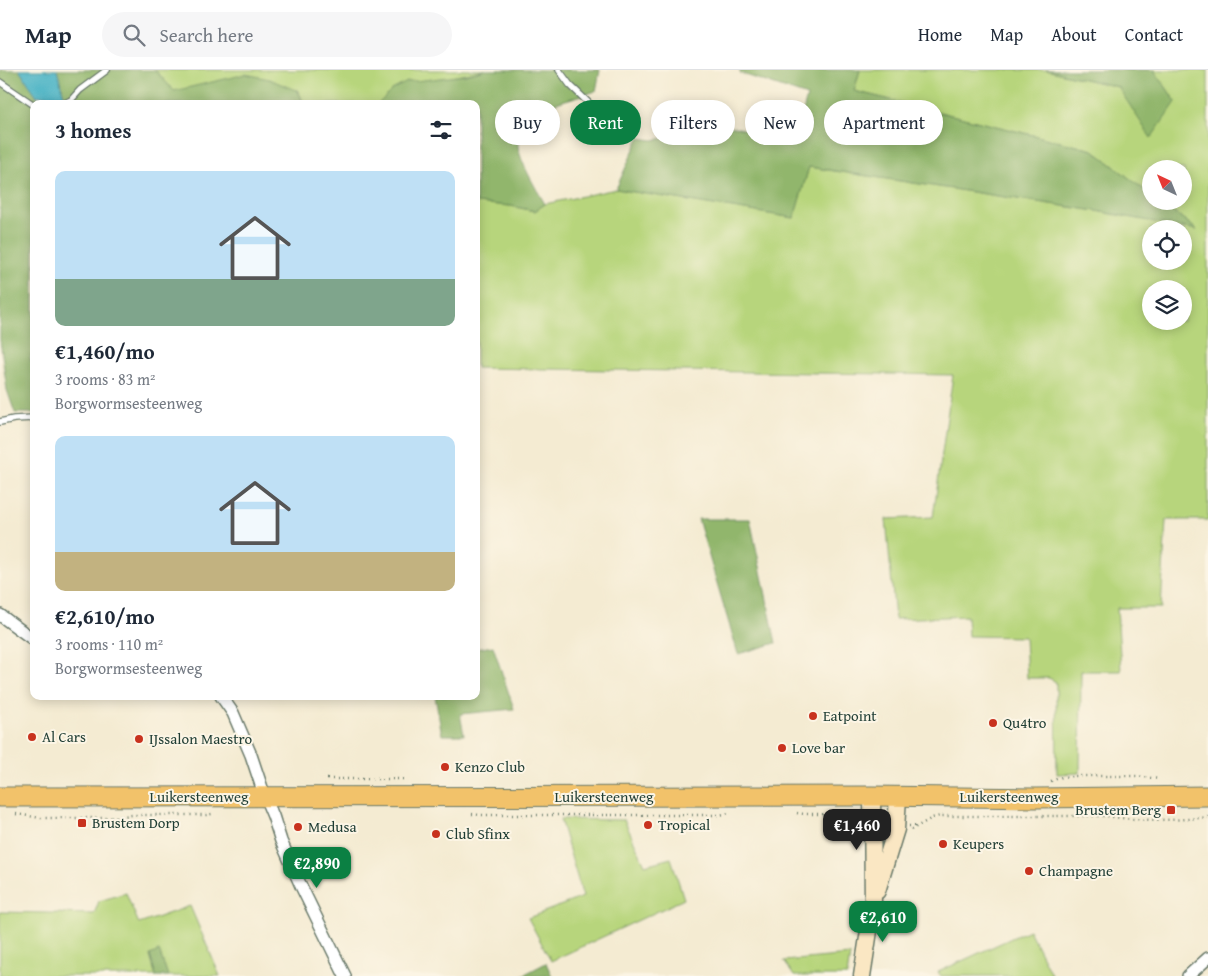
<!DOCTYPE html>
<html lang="en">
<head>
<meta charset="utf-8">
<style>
  :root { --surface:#fff; --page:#f6f6f7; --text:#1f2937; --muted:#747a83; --line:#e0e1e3; --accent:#0b8043 }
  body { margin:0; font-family:"Gentium Book Plus",serif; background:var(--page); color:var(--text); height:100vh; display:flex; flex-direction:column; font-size:19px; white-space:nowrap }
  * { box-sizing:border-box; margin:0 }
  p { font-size:16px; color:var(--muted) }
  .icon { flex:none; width:28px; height:28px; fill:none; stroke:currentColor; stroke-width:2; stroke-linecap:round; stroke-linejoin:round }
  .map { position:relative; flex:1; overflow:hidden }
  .details { position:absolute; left:30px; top:30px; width:450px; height:600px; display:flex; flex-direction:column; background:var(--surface); border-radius:10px; box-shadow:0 2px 12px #0003 }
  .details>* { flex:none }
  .top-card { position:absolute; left:495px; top:30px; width:475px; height:45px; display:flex; gap:10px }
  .needle { width:32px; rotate:317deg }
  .controls { position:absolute; left:1142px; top:90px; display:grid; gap:10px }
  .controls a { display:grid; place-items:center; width:50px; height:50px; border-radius:50%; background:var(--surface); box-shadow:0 2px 12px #0003; font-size:25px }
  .price { position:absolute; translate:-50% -42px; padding:0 11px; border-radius:10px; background:var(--accent); color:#fff; font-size:16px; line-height:32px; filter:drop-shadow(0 1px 2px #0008) }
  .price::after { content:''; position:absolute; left:50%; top:30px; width:15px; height:11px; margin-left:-8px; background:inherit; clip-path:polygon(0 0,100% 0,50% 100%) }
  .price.current { background:#222; color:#fff }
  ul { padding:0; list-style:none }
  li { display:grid; align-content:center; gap:10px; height:265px; padding:0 25px }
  li span { display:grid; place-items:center; height:155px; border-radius:10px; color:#555 }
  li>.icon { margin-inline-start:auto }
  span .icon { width:90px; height:90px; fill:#fffc; stroke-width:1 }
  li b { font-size:21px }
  h2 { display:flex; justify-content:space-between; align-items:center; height:60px; padding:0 25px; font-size:21px }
  .pill { padding:0 18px; border-radius:22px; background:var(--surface); box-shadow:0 2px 12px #0003; font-size:18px; line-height:45px }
  .pill.current { background:var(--accent); color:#fff }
  header { display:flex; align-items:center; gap:30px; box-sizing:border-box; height:70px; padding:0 25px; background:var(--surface); border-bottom:1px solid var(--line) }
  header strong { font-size:24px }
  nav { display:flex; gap:28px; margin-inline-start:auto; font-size:18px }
  .search { width:350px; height:45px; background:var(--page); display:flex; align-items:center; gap:12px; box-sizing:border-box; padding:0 18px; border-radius:28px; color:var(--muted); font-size:19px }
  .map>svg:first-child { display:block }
</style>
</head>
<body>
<header>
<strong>Map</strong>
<div class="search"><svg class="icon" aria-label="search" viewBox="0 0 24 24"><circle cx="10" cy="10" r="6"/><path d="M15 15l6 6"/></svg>Search here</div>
<nav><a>Home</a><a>Map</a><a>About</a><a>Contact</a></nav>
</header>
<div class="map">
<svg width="1208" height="906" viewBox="0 0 1208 906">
  <rect width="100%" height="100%" fill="#fcf5e5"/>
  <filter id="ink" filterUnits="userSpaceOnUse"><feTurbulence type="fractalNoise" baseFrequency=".02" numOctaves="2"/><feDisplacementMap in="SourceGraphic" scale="10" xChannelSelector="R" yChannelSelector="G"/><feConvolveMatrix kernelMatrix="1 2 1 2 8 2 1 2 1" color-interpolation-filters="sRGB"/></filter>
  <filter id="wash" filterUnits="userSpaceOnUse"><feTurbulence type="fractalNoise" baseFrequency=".0096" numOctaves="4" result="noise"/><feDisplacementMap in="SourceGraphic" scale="20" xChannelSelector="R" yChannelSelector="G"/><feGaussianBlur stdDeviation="1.12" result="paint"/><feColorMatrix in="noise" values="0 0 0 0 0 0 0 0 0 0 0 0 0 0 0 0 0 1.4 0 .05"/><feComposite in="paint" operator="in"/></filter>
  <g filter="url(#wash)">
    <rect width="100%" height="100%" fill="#f4ebd2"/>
    <g fill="#b7d57c" stroke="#6b8958" fill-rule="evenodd">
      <polygon points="155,0 485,0 392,20 378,34 304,34 298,20 174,21"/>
      <path d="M 860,0 L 1046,0 L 1118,17 L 1176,32 L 1154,0 L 1208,0 L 1208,450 L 1166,450 L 1161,538 L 1117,538 L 1121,601 L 1081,601 L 1080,703 L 1057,704 L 1056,612 L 1049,608 L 1027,608 L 1025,567 L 968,566 L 967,546 L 895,549 L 886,449 L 933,447 L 953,305 L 476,298 L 476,133 L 511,136 L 534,141 L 545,134 L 616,119 L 794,148 L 809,97 L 1096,141 L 1196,159 L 1160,131 L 1184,131 L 1184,99 L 1151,99 L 1151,125 L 1093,80 L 854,21 ZM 1151,159 L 1184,159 L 1184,191 L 1151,191 ZM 1151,219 L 1184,219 L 1184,251 L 1151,251 Z"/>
      <polygon points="560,749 624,750 645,795 671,788 684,829 551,891 528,848 583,827"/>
      <polygon points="126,823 139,854 190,836 220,906 168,906 159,881 150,886 156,906 0,906 0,842 94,844 99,831"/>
      <polygon points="1029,860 1052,906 941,906 938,902"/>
      <polygon points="850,885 847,906 794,906 784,891"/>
    </g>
    <g fill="#91b66c" stroke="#587a50">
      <polygon points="0,0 19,0 37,26 37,34 34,34 34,278 30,289 34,295 34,343 15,343 7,320 0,270"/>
      <polygon points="57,0 155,0 174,21 246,4 269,9 298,21 304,34 76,34 64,26"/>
      <path d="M 485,0 L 600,0 L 596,21 C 581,26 566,29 551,35 C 542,39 534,46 527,54 C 524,59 518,64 518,71 C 516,86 537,120 545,134 L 535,141 L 511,136 L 476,133 L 476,34 L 378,34 L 392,20 L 407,12 L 466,5 Z"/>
      <polygon points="740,0 860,0 854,21 1093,80 1151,125 1151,131 1160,131 1197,160 1096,141 809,97 794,148 616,119 639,68 653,70 686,64 710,52 796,70 807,26 740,3"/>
      <polygon points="1046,0 1154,0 1176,32 1151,68 1118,17"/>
      <polygon points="698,449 750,449 776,573 738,584"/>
      <polygon points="493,576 514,639 460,644 464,665 442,665 435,626 476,626 476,579"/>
      <polygon points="159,881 168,906 156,906 150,885"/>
      <polygon points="546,893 552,906 521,906"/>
    </g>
    <polygon fill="#47b2c5" stroke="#33787c" points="19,0 57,0 64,26 37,26"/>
  </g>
  <g filter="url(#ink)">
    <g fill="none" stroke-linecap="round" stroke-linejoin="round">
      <defs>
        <g id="service">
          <polyline points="559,0 570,15 595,39"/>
          <polyline points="0,12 34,35"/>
          <polyline points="63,34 71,30 80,20 107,0"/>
          <polyline points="0,352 14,349 34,348"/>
        </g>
        <g id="minor">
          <polyline points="0,545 34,570"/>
          <polyline points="221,626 233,643 251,685 265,727 273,746 281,771 301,816 345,906"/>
          <polyline points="1188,906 1208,888"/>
        </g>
        <g id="secondary">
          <polyline points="877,821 896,759 898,727"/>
          <polyline points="862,906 873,835 872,726"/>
        </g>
        <polyline id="primary" points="0,727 872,726 1036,728 1208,726"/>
      </defs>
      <use href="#service" stroke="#6a7a6b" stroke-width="8"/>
      <use href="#minor" stroke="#6a7a6b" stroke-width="14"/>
      <use href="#secondary" stroke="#6a7a6b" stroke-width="19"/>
      <use href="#primary" stroke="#6a7a6b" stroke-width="21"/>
      <g stroke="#6a7a6b" stroke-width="2.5" stroke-dasharray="1 4" stroke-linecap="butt">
        <polyline points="327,709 404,709"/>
        <polyline points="1051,711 1062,707 1074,706 1137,706 1159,709"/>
        <polyline points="845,741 847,752"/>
        <path d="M 797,743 C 807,745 819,743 829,745 C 840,748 848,756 859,756"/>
        <polyline points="16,744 41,748 105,748 132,745 206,745 212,744"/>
        <polyline points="472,744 480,745 719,745 729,743"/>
        <polyline points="909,756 917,756"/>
        <path d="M 911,760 L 932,748 L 940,746 L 1106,746 C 1138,751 1176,751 1208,747"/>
      </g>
      <use href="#service" stroke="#fff" stroke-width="5.5"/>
      <use href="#minor" stroke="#fff" stroke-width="11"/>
      <use href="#secondary" stroke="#fae7c3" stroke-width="16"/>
      <use href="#primary" stroke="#f2c26a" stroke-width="19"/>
    </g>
  </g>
  <g fill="#c8321e" stroke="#fcf5e5" stroke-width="2">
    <circle cx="813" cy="646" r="5"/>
    <circle cx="993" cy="653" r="5"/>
    <circle cx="32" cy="667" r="5"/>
    <circle cx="139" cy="669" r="5"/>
    <circle cx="782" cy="678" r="5"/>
    <circle cx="445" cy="697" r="5"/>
    <rect x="1166" y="735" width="10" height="10" rx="2.5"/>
    <rect x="77" y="748" width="10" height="10" rx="2.5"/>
    <circle cx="648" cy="755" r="5"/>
    <circle cx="298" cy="757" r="5"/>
    <circle cx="436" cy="764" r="5"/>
    <circle cx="943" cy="774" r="5"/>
    <circle cx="1029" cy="801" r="5"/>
  </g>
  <g text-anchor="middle" stroke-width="4" stroke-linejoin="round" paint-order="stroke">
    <g font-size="15" fill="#1f3d34" stroke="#fcf5e5" text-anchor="start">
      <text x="823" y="651">Eatpoint</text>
      <text x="1003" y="658">Qu4tro</text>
      <text x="42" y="672">Al Cars</text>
      <text x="149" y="674">IJssalon Maestro</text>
      <text x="792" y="683">Love bar</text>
      <text x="455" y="702">Kenzo Club</text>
      <text x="1161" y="745" text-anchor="end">Brustem Berg</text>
      <text x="92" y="758">Brustem Dorp</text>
      <text x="658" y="760">Tropical</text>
      <text x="308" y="762">Medusa</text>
      <text x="446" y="769">Club Sfinx</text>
      <text x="953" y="779">Keupers</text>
      <text x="1039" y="806">Champagne</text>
    </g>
    <g font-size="15" fill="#1f3d34" stroke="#fcf5e5">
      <text x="199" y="732">Luikersteenweg</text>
      <text x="604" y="732">Luikersteenweg</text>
      <text x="1009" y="732">Luikersteenweg</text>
    </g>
  </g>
</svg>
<div class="controls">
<a><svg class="needle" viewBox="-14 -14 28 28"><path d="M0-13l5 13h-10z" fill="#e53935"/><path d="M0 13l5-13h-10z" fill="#747a83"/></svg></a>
<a><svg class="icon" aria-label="locate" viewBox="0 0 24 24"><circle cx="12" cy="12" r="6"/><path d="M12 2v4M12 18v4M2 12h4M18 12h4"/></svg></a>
<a><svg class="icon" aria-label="layers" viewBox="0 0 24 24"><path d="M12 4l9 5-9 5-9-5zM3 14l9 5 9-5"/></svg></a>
</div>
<b class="price current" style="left:857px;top:781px">€1,460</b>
<b class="price" style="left:317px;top:819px">€2,890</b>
<b class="price" style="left:883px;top:873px">€2,610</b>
<div class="top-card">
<a class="pill">Buy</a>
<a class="pill current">Rent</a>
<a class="pill">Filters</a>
<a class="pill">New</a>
<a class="pill">Apartment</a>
</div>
<section class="details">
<h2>3 homes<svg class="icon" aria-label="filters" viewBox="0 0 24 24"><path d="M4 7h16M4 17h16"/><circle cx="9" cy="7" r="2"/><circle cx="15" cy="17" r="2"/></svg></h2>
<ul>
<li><span style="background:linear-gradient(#bfe0f5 70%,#7fa58c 0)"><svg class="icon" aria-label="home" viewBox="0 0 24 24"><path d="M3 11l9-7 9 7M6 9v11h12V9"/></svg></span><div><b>€1,460/mo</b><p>3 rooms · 83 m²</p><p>Borgwormsesteenweg</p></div></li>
<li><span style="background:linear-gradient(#bfe0f5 75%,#c2b280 0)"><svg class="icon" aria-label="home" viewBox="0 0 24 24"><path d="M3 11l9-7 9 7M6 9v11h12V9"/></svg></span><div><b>€2,610/mo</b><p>3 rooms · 110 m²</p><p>Borgwormsesteenweg</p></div></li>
</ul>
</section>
</div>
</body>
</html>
